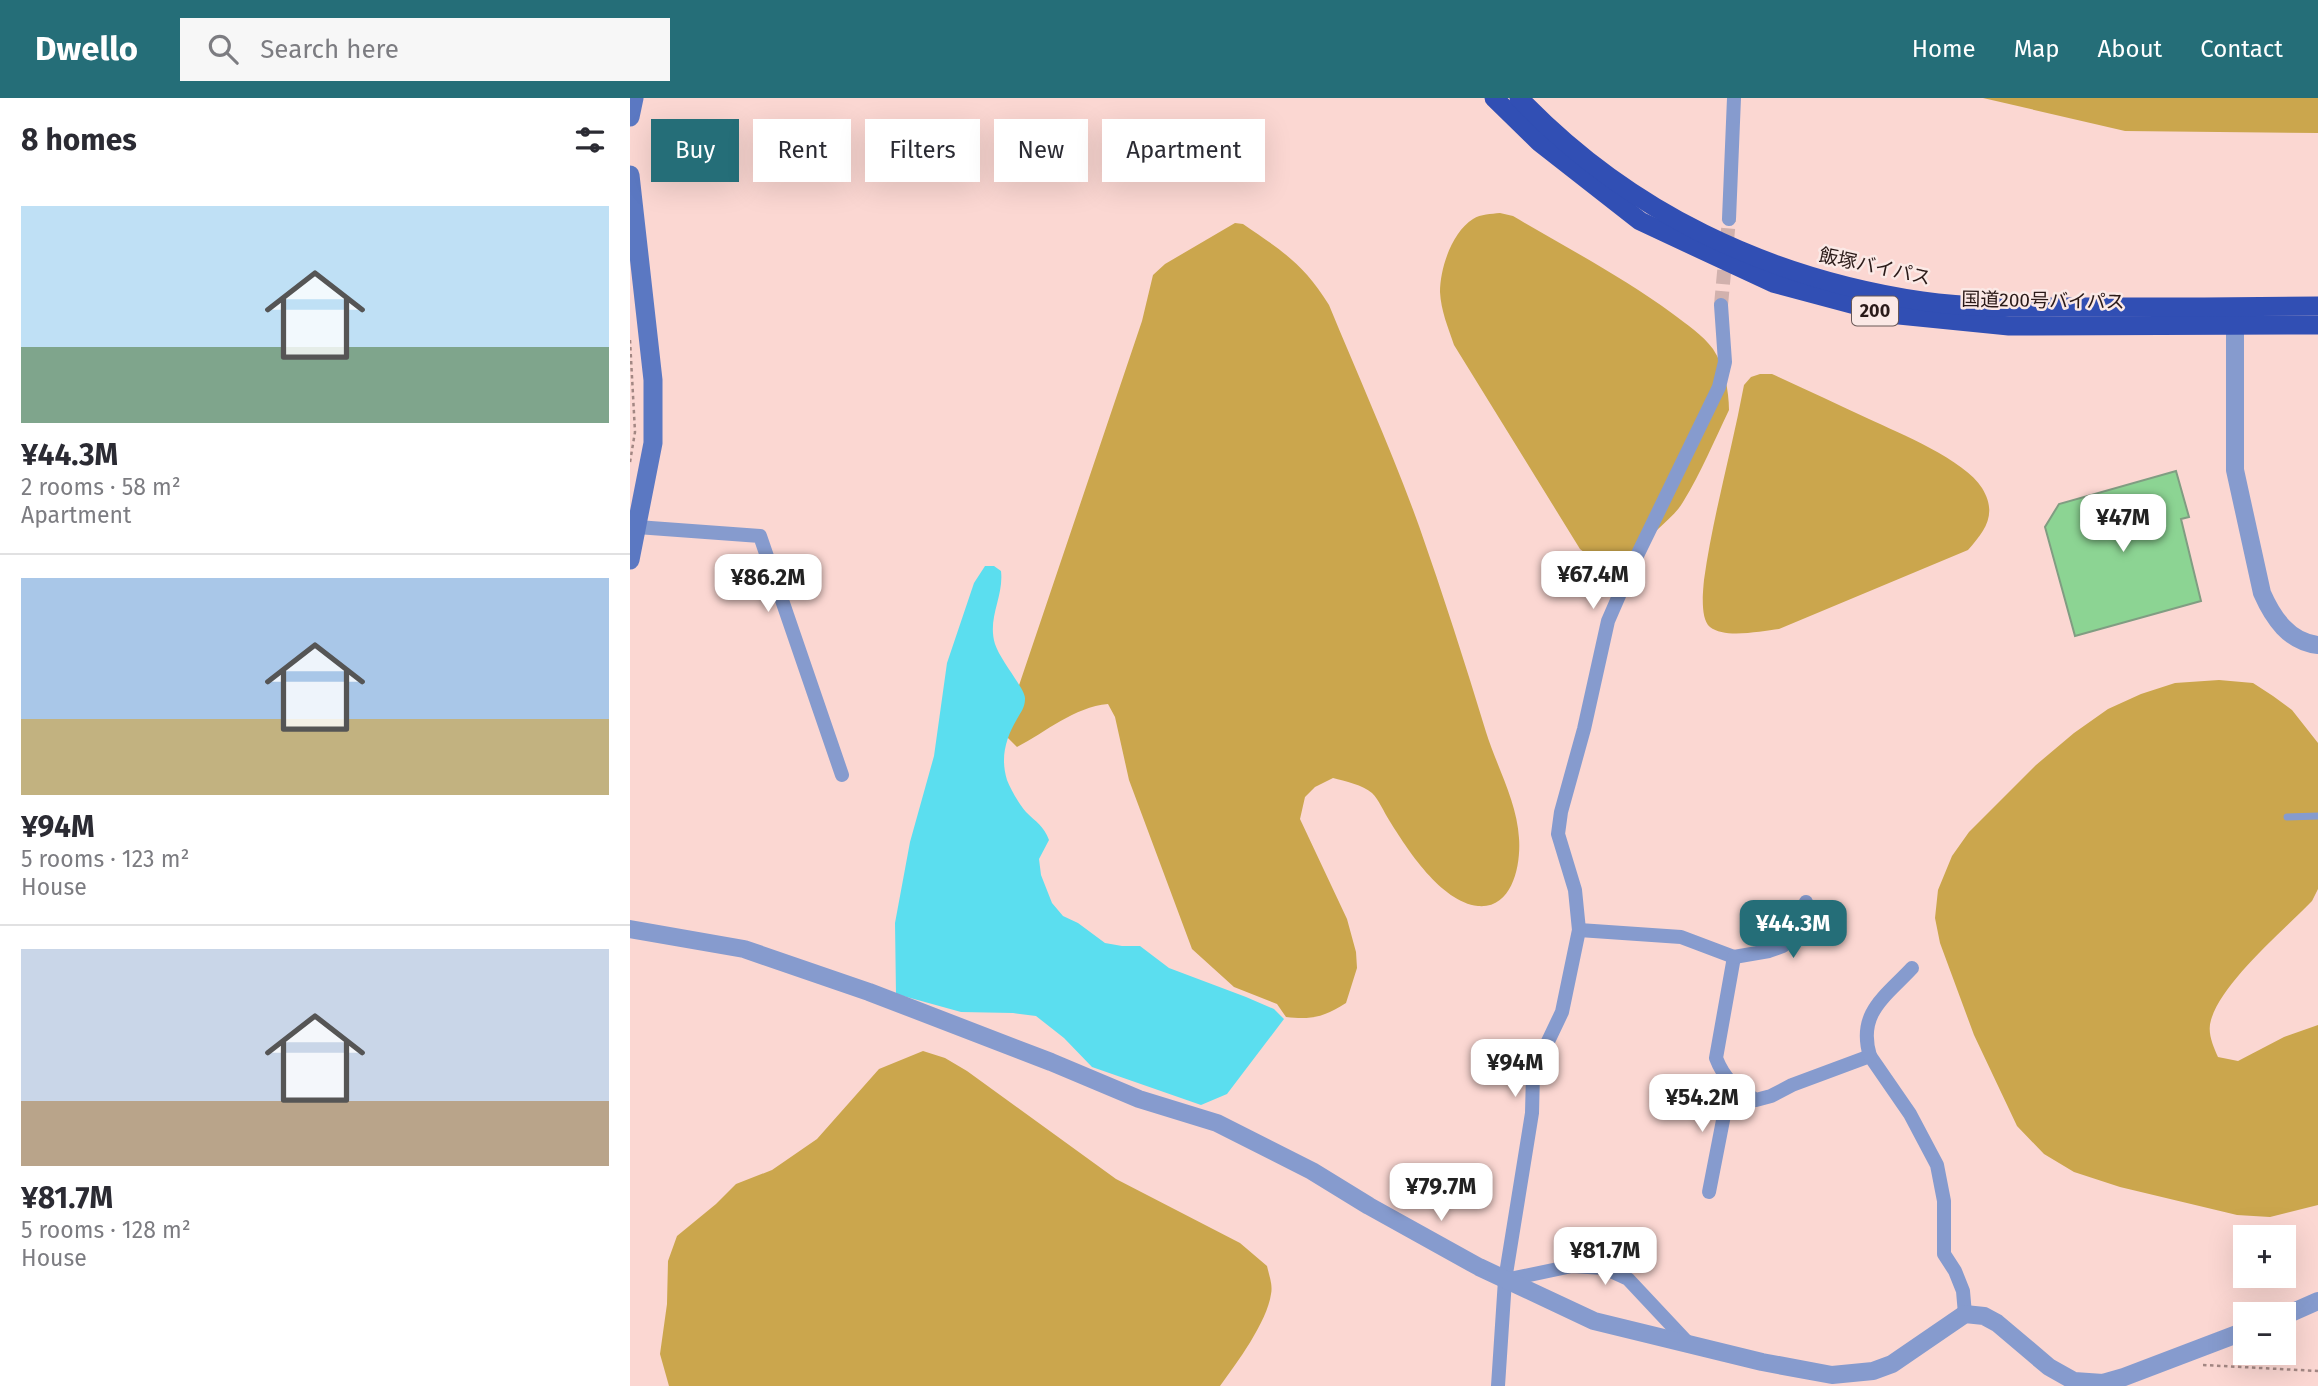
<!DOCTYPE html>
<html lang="en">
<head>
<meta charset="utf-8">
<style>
  :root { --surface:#fff; --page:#f7f7f7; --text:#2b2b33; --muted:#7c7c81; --line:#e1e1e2; --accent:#256e78 }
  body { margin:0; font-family:"Fira Sans","Noto Sans JP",sans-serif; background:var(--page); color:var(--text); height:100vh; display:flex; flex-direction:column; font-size:26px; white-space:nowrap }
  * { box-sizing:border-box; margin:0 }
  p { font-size:23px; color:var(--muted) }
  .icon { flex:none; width:38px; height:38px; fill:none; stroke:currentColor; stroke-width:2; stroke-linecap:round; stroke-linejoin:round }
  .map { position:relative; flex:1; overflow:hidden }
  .side { display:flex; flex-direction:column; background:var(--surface); width:630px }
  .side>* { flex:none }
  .hud { position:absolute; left:21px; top:21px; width:665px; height:63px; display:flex; gap:14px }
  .buttons { position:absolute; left:1603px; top:1127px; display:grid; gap:14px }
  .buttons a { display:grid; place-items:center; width:63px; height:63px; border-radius:0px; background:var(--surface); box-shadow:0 7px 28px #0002; font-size:35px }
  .price { position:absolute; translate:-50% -60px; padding:0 16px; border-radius:14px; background:#fff; color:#222; font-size:23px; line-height:46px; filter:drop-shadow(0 2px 4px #0008) }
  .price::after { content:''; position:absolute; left:50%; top:42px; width:21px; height:16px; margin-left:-10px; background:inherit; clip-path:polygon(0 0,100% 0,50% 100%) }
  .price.selected { background:var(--accent); color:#fff }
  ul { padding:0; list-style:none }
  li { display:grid; align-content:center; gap:14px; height:371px; padding:0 21px }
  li+li { border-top:2px solid var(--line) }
  li span { display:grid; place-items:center; height:217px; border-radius:0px; color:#555 }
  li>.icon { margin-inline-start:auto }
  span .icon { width:126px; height:126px; fill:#fffc; stroke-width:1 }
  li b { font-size:30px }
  h2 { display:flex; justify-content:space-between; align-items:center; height:84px; padding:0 21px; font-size:30px }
  .pill { padding:0 24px; border-radius:0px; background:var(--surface); box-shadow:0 7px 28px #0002; font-size:24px; line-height:63px }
  .pill.selected { background:var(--accent); color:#fff }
  header { display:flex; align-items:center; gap:42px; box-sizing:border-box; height:98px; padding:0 35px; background:var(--accent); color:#fff }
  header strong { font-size:33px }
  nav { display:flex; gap:38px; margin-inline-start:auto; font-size:24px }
  .search { width:490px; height:63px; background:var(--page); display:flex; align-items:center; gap:18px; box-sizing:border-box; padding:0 24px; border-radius:0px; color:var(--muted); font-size:26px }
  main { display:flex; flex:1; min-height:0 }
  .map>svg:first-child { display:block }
</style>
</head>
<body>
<header>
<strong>Dwello</strong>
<div class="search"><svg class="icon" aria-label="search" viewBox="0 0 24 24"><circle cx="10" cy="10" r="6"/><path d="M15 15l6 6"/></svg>Search here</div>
<nav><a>Home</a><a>Map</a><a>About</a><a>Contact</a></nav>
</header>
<main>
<section class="side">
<h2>8 homes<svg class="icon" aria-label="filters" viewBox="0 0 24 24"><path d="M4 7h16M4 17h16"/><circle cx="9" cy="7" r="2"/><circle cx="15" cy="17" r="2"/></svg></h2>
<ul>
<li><span style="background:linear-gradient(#bfe0f5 65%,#7fa58c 0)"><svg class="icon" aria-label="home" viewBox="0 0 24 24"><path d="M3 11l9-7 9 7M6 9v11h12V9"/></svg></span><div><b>¥44.3M</b><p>2 rooms · 58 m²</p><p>Apartment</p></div></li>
<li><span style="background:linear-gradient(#a9c7e8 65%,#c2b280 0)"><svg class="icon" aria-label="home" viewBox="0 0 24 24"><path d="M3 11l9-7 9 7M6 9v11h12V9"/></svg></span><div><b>¥94M</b><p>5 rooms · 123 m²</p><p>House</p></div></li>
<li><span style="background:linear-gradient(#c9d6e8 70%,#b9a48a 0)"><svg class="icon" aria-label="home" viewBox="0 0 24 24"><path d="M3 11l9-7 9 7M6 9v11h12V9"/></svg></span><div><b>¥81.7M</b><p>5 rooms · 128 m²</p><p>House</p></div></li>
</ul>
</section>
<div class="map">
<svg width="1688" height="1288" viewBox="0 0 1688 1288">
  <rect width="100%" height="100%" fill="#fbd7d2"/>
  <g fill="#cba64d">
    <polygon points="1353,0 1688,0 1688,35 1495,33"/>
    <path d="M 870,115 L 883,118 C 937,150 993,179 1043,216 C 1056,226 1073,237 1083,251 C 1094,267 1099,293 1099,312 C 1084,343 1071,375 1053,404 C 1047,415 1036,423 1027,432 C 1003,456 982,477 950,451 L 824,247 C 818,229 811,213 810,194 C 810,170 822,134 843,121 C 851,116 861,116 870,115 Z"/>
    <path d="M 605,125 L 613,126 C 652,153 673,165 699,207 C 729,280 762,353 789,428 C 813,496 835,565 856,634 C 867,669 887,704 889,740 C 891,766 883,811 848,808 C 811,804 777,751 759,722 C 754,714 749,702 742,695 C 733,687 715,683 703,680 L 685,689 L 675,699 L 670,721 L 717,821 L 726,854 L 727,870 L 716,905 C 694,919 682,922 656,919 L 647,906 L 604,889 L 562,851 L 499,682 L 485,619 L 478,606 C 444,609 416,634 387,649 L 376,638 L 376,626 L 512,223 L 523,177 L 535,166 Z"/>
    <path d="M 1130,276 L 1142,276 C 1174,291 1207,306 1239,321 C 1269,335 1335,362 1352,390 C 1368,416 1355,433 1338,452 L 1149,531 C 1131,533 1095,541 1080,529 C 1070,521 1073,493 1074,482 C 1083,417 1102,352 1114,287 L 1121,279 Z"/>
    <path d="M 1589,582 L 1623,585 L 1643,598 L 1662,612 L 1688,645 L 1688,791 L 1682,803 C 1653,833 1592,884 1581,922 C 1577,934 1583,948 1588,959 L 1608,963 L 1654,939 L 1688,927 L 1688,1107 L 1640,1119 L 1607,1117 L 1490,1089 L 1444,1074 L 1414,1056 L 1387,1028 L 1344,937 L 1310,845 L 1305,820 L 1308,792 L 1322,758 L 1339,734 L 1406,667 L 1444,635 L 1478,611 L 1511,596 L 1545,585 Z"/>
    <path d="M 293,953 L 315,960 L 337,973 L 486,1081 L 610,1145 L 637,1168 C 639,1177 643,1187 641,1196 C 637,1224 607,1265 590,1288 L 39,1288 L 30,1256 L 37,1206 L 38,1163 L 47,1138 L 86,1106 L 106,1086 L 142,1072 L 187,1041 L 249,971 Z"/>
  </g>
  <path fill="#5bdeef" d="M 355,468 L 364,468 L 371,473 C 374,499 357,520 365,546 C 370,562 396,592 395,601 C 395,609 391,614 387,621 C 376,640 370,659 377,682 C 381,692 389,706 396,714 C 406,724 414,728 419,742 L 409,761 L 411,777 L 422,805 L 433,818 L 448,825 L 475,845 L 492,848 L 510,848 L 539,870 L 616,899 L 644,911 L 654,921 L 597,996 L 571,1007 L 462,969 L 434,940 L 406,918 L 383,915 L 331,914 L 266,896 L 265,825 L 280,744 L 304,658 L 317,565 L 344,485 Z"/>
  <polygon fill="#8cd493" stroke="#809d82" stroke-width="2" points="1546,373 1559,419 1551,421 1571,503 1445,538 1415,429 1429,406"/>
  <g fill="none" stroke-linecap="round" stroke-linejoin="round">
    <polyline stroke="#d1b1ad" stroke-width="14" stroke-dasharray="14 7" stroke-linecap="butt" points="1091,207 1099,121"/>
    <g stroke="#a38783" stroke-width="2.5" stroke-dasharray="3.5 3.5" stroke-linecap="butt">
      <polyline points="0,242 5,334 0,364"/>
      <polyline points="1573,1267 1688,1273"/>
    </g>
    <polyline stroke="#869bce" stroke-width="7" points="1657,719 1688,718"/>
    <g stroke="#869bce" stroke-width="14">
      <polyline points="1099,121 1104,0"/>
      <polyline points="7,429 130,438 212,677"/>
      <path d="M 949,832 L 1051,839 L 1104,859 L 1086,960 C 1094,981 1106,991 1126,1002 L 1141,998 L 1162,987 L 1240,958 L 1280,1016 L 1307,1067 L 1314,1103 L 1314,1156 L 1325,1173 L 1333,1193 L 1335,1216"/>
      <polyline points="1104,859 1139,853 1153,848 1176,804"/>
      <path d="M 1240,958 C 1227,915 1255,899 1282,870"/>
      <polyline points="1079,1094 1095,1012 1103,988"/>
      <polyline points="875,1182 942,1168 974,1170 998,1181 1058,1245"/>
      <polyline points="868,1288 875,1182 902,1015 903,975 932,914 949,832 945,792 928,736 931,714 954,631 978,523 1001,470 1089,289 1095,264 1091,207"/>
    </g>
    <g stroke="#869bce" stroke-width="18">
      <path d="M 1605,227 L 1605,372 L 1632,495 C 1643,520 1659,544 1688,547"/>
      <polyline points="0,831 114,851 239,894 421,964 509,1001 587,1025 682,1073 739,1108 849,1169 964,1223 1132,1264 1202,1277 1243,1273 1262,1266 1335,1216 1354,1218 1367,1225 1419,1269 1444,1283 1473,1285 1494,1279 1615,1233"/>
      <polyline points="1654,1218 1688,1203"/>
    </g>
    <g stroke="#5b78c2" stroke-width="19">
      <polyline points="0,19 4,0"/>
      <polyline points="0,77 23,282 23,345 0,462"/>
    </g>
    <g stroke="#314fb4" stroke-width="19">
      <polyline points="864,0 909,44 1010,123 1143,185 1259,216 1379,228 1688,227"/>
      <path d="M 889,0 C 998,114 1137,180 1292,203 C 1347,211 1405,209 1461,209 C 1537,209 1612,209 1688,208"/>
    </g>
  </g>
  <g text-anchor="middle" stroke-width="5" stroke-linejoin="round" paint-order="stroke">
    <rect fill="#fbe9e6" stroke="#695856" stroke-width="2" x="1222" y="198.5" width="46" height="29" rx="5"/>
    <g font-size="18" font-weight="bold" fill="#2a1a18">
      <text x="1245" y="219">200</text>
    </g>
    <g font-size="19" fill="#2a1a18" stroke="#fbe9e6">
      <text transform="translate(1245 168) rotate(12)" y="7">飯塚バイパス</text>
      <text transform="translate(1413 202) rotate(1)" y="7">国道200号バイパス</text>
    </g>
  </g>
</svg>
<div class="buttons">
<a>+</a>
<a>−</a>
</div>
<b class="price" style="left:1493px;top:456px">¥47M</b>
<b class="price" style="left:963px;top:513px">¥67.4M</b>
<b class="price" style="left:138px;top:516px">¥86.2M</b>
<b class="price selected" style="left:1163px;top:862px">¥44.3M</b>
<b class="price" style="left:885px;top:1001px">¥94M</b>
<b class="price" style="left:1072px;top:1036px">¥54.2M</b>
<b class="price" style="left:811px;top:1125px">¥79.7M</b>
<b class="price" style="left:975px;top:1189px">¥81.7M</b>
<div class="hud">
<a class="pill selected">Buy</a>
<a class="pill">Rent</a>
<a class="pill">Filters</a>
<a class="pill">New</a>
<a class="pill">Apartment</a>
</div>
</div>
</main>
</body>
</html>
